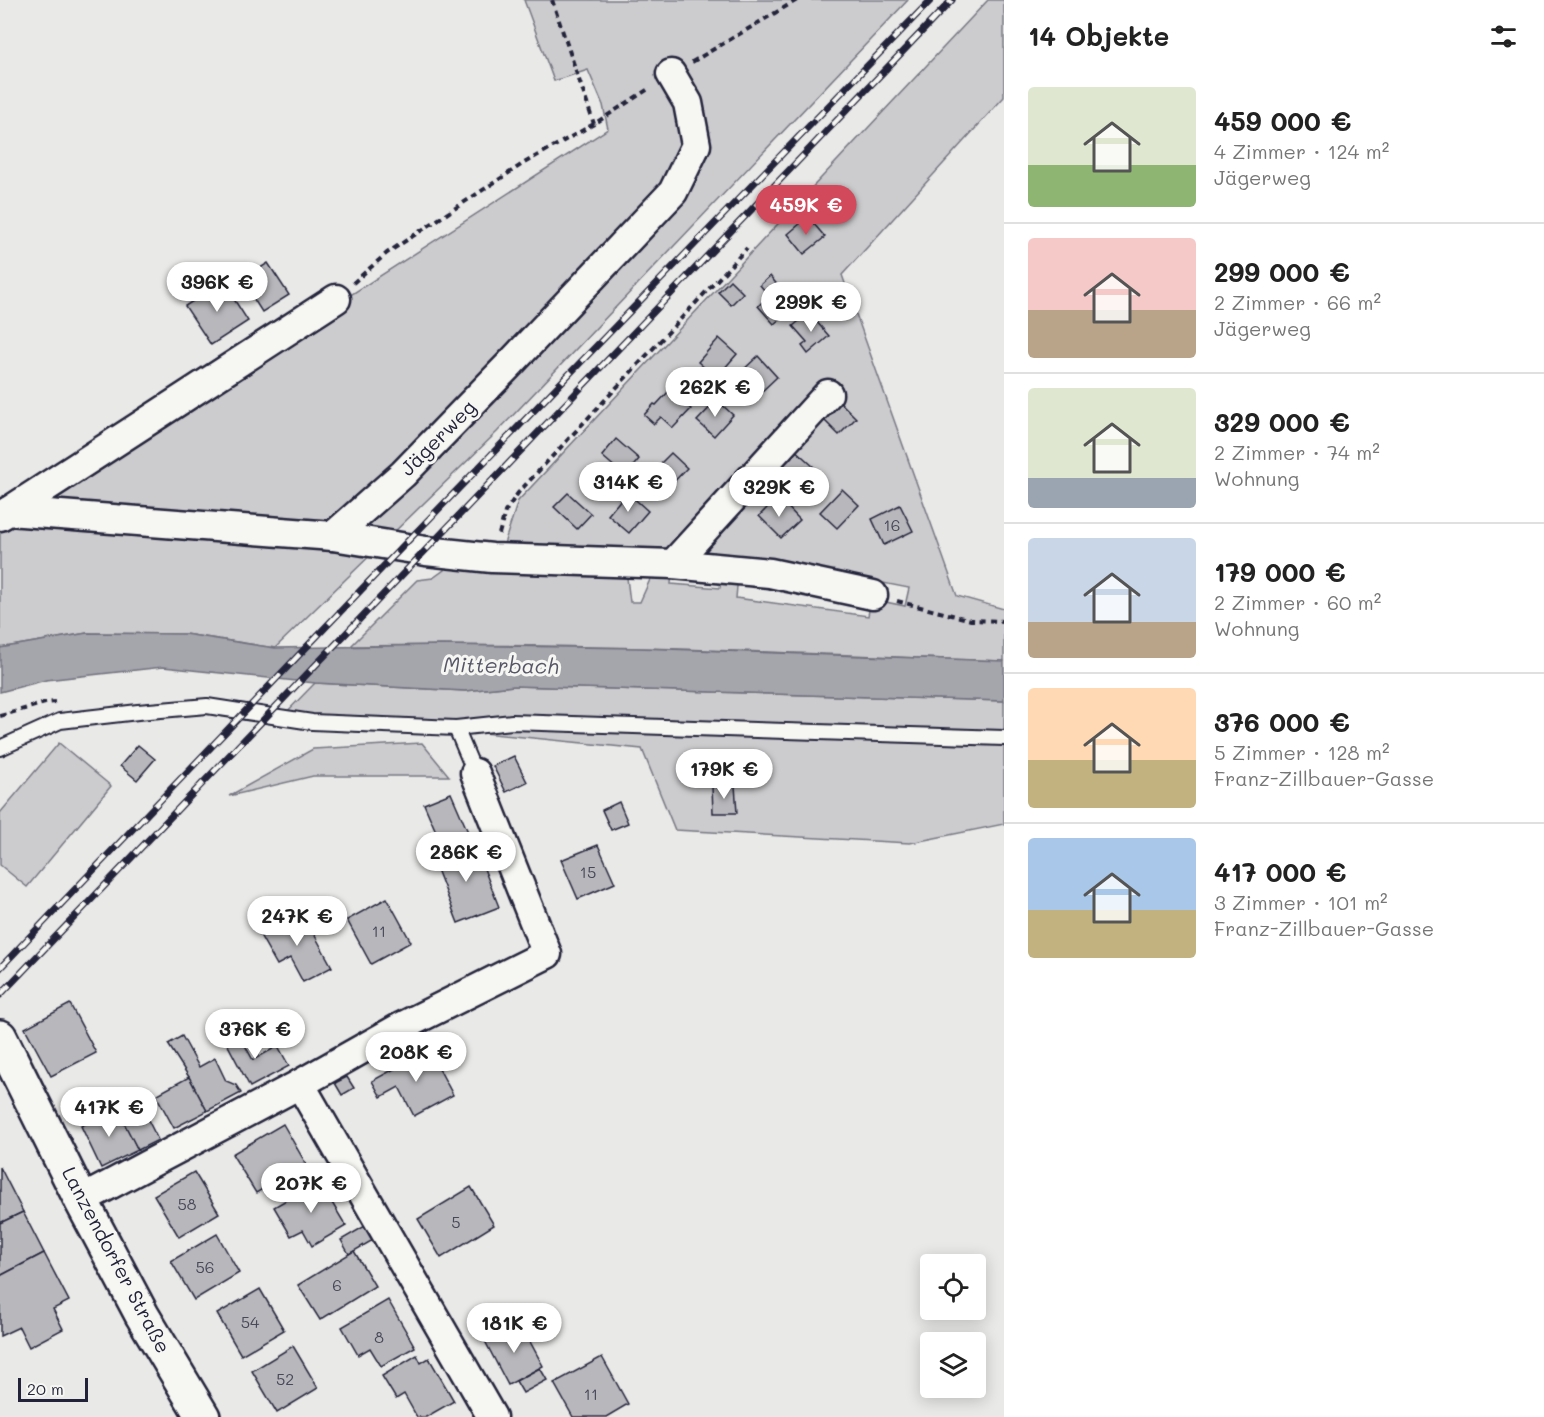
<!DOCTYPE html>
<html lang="de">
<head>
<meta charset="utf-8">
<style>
  :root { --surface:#fff; --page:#f2f2f2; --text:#222; --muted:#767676; --line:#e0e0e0; --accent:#d1495b }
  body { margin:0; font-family:Mali,sans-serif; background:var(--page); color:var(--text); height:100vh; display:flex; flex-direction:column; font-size:22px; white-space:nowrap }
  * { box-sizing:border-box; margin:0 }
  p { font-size:20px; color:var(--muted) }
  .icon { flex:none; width:33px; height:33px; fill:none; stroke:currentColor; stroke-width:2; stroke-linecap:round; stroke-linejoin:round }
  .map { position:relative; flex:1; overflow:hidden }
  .panel { display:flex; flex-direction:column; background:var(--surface); width:540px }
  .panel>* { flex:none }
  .tools { position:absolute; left:920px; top:1254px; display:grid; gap:12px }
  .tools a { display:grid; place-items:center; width:66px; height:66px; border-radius:6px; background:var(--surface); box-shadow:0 3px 15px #0003; font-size:30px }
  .scale { position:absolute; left:18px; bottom:15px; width:70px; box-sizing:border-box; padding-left:6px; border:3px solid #22223b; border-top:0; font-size:16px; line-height:21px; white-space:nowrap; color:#22223b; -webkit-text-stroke:4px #f6f6f2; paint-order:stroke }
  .price { position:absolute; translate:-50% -51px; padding:0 14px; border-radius:21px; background:#fff; color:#222; font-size:20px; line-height:39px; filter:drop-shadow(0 2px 3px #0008) }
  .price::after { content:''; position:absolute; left:50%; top:36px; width:18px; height:14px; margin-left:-9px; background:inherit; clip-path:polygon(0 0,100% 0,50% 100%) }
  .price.on { background:var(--accent); color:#fff }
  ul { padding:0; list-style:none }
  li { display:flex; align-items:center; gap:18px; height:150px; padding:0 24px }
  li+li { border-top:2px solid var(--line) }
  li span { display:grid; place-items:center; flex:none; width:168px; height:120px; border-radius:6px; color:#555 }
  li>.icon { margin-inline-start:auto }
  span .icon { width:72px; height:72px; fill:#fffc; stroke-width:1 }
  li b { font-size:26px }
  h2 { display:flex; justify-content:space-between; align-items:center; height:72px; padding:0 24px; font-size:26px }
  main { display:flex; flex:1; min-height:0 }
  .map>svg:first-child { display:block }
</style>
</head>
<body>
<main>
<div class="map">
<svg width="1004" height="1417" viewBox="0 0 1004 1417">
  <rect width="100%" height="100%" fill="#e9e9e7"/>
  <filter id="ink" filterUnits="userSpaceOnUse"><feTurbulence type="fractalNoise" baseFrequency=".0167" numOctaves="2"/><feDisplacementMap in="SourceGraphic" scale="12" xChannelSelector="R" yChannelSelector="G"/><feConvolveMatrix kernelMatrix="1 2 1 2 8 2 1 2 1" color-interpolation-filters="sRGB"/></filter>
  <g filter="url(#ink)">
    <g fill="#ccccce" stroke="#777784" stroke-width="1.5">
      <polygon points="524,0 908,0 497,432 275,648 185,634 87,633 0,648 0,521 608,129 603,105 588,70 554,81"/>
      <path d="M 988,0 L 1004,0 L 1004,97 L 842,275 L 957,596 L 1004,609 L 1004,661 C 787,653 569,642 351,646 L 417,580 L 433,578 L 444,570 L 446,558 L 626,570 L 630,602 L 640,602 L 653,573 L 672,570 L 671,584 L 720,588 L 722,574 L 738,575 L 736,598 L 868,616 L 871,599 L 905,606 L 909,588 L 751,557 L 503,547 L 518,501 Z"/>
      <polygon points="315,683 465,691 514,686 1004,701 1004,824 910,843 675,830 642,749 483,733 274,725"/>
      <polygon points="59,743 111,786 27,887 0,865 0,813"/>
      <polygon points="422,743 449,776 313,776 229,796 313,749"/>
    </g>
    <polygon fill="#a5a5ac" stroke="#71717f" stroke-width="1.5" points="87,633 185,634 275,648 442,645 639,648 1004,661 1004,701 514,686 465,691 315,683 163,667 46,680 0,692 0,648"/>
    <g fill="#b8b8bc" stroke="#22223b" stroke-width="1.5">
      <polygon points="808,217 825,237 804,254 788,234"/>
      <polygon points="268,263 289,295 262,312 248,290 255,285 249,275"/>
      <polygon points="770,276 779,287 769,296 760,285"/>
      <polygon points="730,280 743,293 731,305 718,292"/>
      <polygon points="223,282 248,321 211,345 185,306"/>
      <polygon points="779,287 795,306 774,324 758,306"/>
      <polygon points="809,313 829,336 808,354 802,346 807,342 793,326"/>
      <polygon points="719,338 737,354 716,378 698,362"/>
      <polygon points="758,356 777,377 759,394 739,374"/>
      <polygon points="670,390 691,409 673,428 661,417 654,424 644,415 654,404 656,405"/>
      <polygon points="717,400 733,415 714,436 697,421"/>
      <polygon points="838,400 856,418 839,435 821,417"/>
      <polygon points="616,439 639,459 625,476 602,456"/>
      <polygon points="792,447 815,468 797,487 775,467"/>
      <polygon points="671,453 687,468 666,490 650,474"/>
      <polygon points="842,489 859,505 837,528 820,512"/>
      <polygon points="627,492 648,511 629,533 608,515"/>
      <polygon points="568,493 591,514 577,529 554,507"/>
      <polygon points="778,497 800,520 781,538 759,516"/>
      <polygon points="900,505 913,531 884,545 872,519"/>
      <polygon points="138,745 155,759 137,780 120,766"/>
      <polygon points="514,756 527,782 506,792 493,766"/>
      <polygon points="712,786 735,786 737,813 713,813"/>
      <polygon points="451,793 468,832 441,843 424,804"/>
      <polygon points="619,802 628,823 611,830 602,810"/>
      <polygon points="474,843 499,907 458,923 433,859"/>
      <polygon points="598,845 615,883 578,899 561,860"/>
      <polygon points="387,898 411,942 371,964 347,920"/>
      <polygon points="302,912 332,967 303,982 290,958 277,965 260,935"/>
      <polygon points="70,1004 96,1053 51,1076 25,1028"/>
      <polygon points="235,1027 253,1060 278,1046 289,1066 250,1087 222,1034"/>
      <polygon points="182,1036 199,1067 215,1058 226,1081 236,1085 241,1093 207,1111 189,1077 168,1044"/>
      <polygon points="429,1050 453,1095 414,1116 399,1087 381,1097 372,1081"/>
      <polygon points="189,1077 207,1111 174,1128 156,1095"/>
      <polygon points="347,1077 354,1088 342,1095 335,1083"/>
      <polygon points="118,1108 138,1150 101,1168 81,1126"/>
      <polygon points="127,1109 132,1119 144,1112 158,1140 138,1150 119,1113"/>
      <polygon points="283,1124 306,1164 256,1193 232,1154"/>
      <polygon points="0,1167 23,1212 0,1223"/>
      <polygon points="194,1172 219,1213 179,1237 154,1195"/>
      <polygon points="319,1181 346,1226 312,1246 303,1230 291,1236 274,1207"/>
      <polygon points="471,1187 494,1225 441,1258 418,1219"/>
      <polygon points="23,1212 44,1253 0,1276 0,1223"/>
      <polygon points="365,1226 373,1240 349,1254 341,1240"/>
      <polygon points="217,1234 239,1273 194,1300 171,1261"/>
      <polygon points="354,1251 375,1286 320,1320 298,1285"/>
      <polygon points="44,1253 69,1301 53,1309 63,1329 29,1347 19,1327 0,1336 0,1276"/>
      <polygon points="260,1289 284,1330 241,1355 217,1314"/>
      <polygon points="388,1300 415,1347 381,1366 370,1348 358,1355 342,1327"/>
      <polygon points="520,1323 543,1366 508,1385 485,1341"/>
      <polygon points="293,1346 318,1388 277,1413 252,1371"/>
      <polygon points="417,1355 421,1363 429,1358 454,1401 426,1417 417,1417 404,1394 396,1399 382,1376"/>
      <polygon points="602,1357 628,1404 606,1417 573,1417 554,1383"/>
      <polygon points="540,1368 547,1380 523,1393 516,1381"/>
    </g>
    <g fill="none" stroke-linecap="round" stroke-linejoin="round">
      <defs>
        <g id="service">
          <polyline points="456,728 475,773"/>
          <polyline points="0,748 60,721 138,712 207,706 312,722 456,728 512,722 1004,738"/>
        </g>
        <g id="minor">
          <polyline points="9,511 336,299"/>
          <polyline points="0,516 9,511 333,536 426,551 492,558 673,564 770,573 873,595"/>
          <polyline points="333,536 403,474 509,365 673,192 696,145 688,103 671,74"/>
          <polyline points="673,564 828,394"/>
          <polyline points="300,1084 492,1417"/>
          <polyline points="81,1200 300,1084 403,1026 547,954 475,773"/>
        </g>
        <polyline id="tertiary" points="0,1037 81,1200 142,1315 203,1417"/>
      </defs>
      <use href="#service" stroke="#22223b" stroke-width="18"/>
      <use href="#minor" stroke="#22223b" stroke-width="33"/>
      <use href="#tertiary" stroke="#22223b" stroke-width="38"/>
      <g stroke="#22223b" stroke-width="4" stroke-dasharray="6 4.5" stroke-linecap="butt">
        <polyline points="552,0 594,124"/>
        <polyline points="692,62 797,0"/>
        <polyline points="353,283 387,253 524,163 594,124 650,88"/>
        <polyline points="499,534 505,512 518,493 747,248"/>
        <polyline points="897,601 971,620 1004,621"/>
        <polyline points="0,716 45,703 55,702"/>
      </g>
      <use href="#service" stroke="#f6f6f2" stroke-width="14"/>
      <use href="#minor" stroke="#f6f6f2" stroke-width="28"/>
      <use href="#tertiary" stroke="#f6f6f2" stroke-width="33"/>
      <defs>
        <g id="rail">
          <polyline points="0,968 402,547 931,0"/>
          <polyline points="0,995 952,0"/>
        </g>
      </defs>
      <use href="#rail" stroke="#22223b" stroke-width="7"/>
      <use href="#rail" stroke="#f6f6f2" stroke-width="4.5" stroke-dasharray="14" stroke-linecap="butt"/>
    </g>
  </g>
  <g text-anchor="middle" stroke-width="6" stroke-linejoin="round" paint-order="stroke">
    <g font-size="16" fill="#48485b">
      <text x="892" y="531">16</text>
      <text x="588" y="878">15</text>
      <text x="379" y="937">11</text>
      <text x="187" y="1210">58</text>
      <text x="456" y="1228">5</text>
      <text x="205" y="1273">56</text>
      <text x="337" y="1291">6</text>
      <text x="250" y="1328">54</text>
      <text x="379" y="1343">8</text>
      <text x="285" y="1385">52</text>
      <text x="591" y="1400">11</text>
    </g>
    <g font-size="20" fill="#22223b" stroke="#f6f6f2">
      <text transform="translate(438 438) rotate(-45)" y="7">Jägerweg</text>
      <text transform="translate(116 1260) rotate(62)" y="7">Lanzendorfer Straße</text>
    </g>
    <g font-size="21" font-style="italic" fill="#565668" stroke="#f6f6f2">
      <text transform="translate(501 666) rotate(1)" y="7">Mitterbach</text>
    </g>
  </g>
</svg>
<div class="tools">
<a><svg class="icon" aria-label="locate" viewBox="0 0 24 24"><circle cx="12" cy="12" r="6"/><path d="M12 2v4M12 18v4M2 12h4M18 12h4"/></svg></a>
<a><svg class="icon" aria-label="layers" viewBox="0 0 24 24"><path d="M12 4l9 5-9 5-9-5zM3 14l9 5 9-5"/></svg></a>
</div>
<div class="scale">20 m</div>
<b class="price on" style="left:806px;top:236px">459K €</b>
<b class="price" style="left:217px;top:313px">396K €</b>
<b class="price" style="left:811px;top:333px">299K €</b>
<b class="price" style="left:715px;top:418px">262K €</b>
<b class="price" style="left:628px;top:513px">314K €</b>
<b class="price" style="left:779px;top:518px">329K €</b>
<b class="price" style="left:724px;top:800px">179K €</b>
<b class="price" style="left:466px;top:883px">286K €</b>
<b class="price" style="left:297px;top:947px">247K €</b>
<b class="price" style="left:255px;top:1060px">376K €</b>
<b class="price" style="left:416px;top:1083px">208K €</b>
<b class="price" style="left:109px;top:1138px">417K €</b>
<b class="price" style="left:311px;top:1214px">207K €</b>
<b class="price" style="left:514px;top:1354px">181K €</b>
</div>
<section class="panel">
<h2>14 Objekte<svg class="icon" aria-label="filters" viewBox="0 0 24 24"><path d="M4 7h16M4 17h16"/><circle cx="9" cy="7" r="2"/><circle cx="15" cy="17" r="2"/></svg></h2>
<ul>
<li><span style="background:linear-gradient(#dfe7d0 65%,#8fb573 0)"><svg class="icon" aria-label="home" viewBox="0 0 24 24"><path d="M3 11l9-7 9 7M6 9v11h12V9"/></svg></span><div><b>459 000 €</b><p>4 Zimmer · 124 m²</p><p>Jägerweg</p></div></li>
<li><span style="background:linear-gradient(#f6c9c9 60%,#b9a48a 0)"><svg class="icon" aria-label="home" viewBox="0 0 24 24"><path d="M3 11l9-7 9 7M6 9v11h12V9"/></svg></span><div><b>299 000 €</b><p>2 Zimmer · 66 m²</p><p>Jägerweg</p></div></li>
<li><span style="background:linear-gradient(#dfe7d0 75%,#9aa5b1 0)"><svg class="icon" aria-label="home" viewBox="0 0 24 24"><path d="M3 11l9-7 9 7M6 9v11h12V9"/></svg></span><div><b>329 000 €</b><p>2 Zimmer · 74 m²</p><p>Wohnung</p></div></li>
<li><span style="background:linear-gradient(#c9d6e8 70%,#b9a48a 0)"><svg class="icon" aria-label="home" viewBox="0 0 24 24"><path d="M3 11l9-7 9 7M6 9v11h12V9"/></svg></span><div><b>179 000 €</b><p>2 Zimmer · 60 m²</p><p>Wohnung</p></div></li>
<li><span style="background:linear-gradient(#ffd9b3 60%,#c2b280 0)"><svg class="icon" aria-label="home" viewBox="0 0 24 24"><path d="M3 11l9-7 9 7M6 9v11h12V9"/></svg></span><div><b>376 000 €</b><p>5 Zimmer · 128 m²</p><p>Franz-Zillbauer-Gasse</p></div></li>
<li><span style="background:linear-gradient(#a9c7e8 60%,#c2b280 0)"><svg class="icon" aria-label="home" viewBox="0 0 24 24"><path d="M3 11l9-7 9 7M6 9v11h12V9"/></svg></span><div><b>417 000 €</b><p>3 Zimmer · 101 m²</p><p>Franz-Zillbauer-Gasse</p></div></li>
</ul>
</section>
</main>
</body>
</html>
